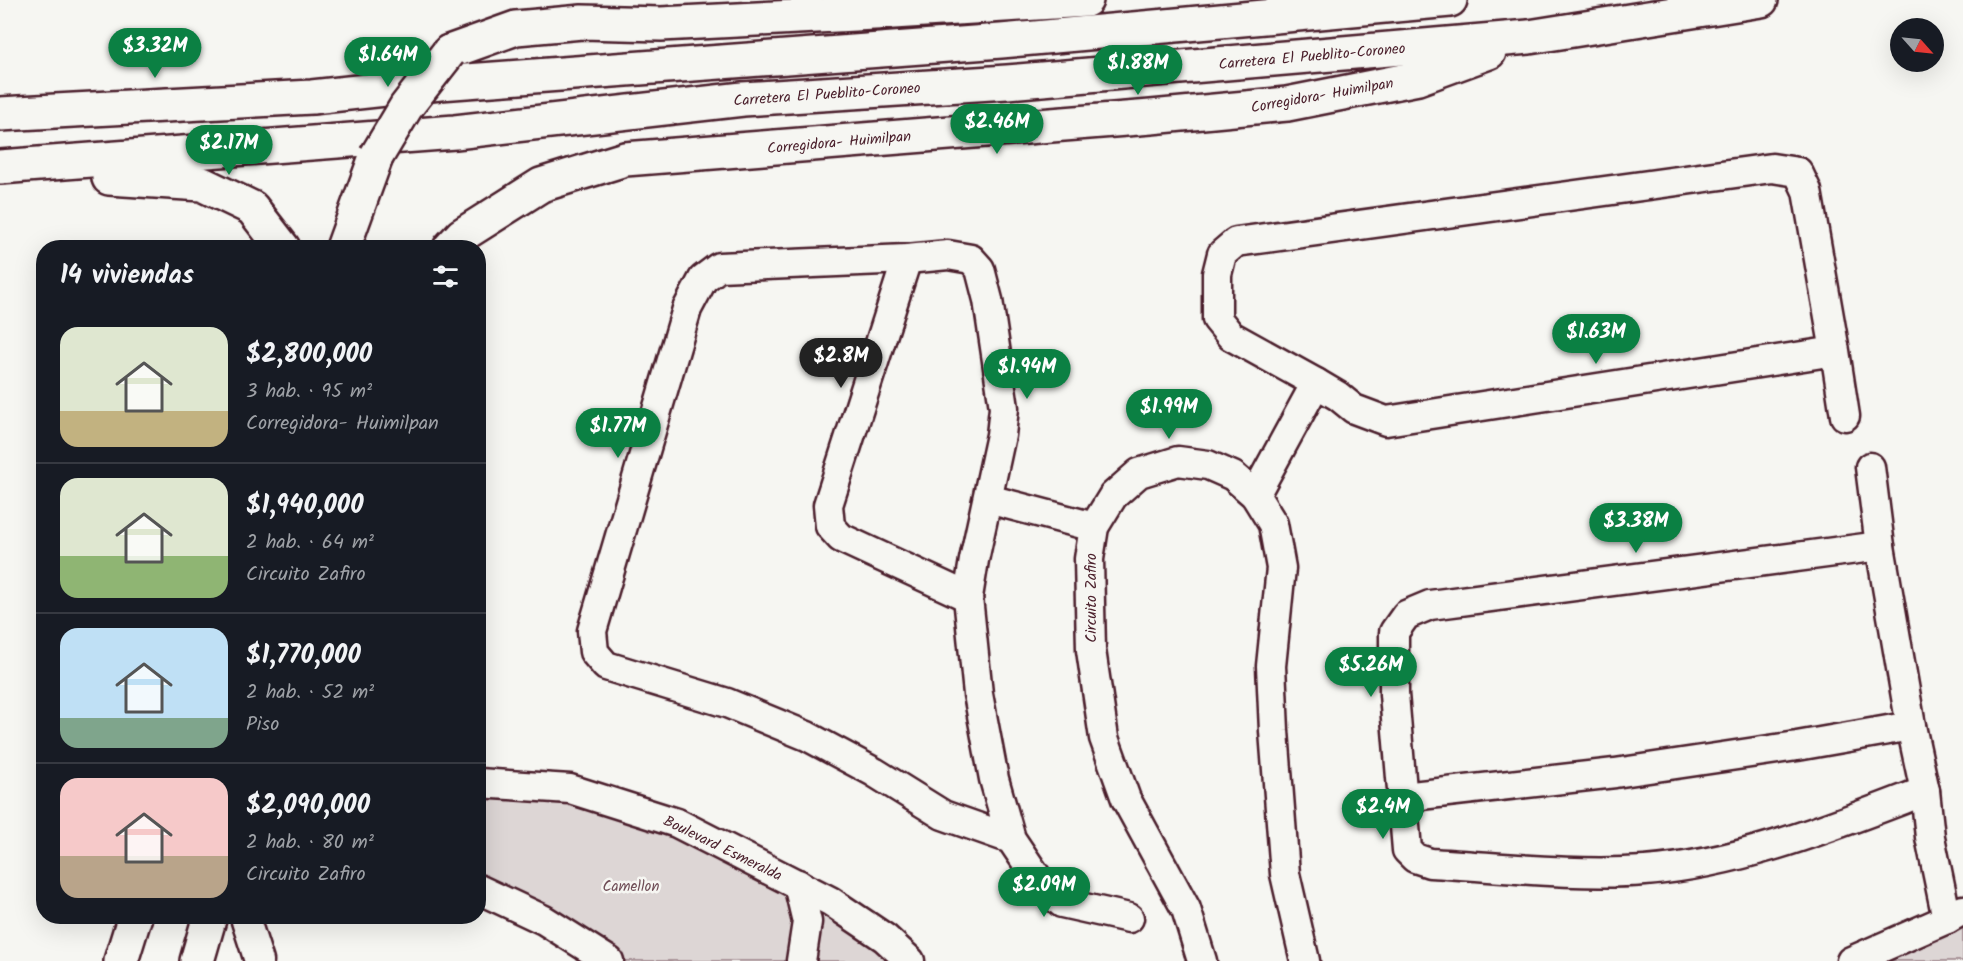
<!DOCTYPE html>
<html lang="es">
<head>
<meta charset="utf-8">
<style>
  :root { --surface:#171b24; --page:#242831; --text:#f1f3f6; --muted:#9ea1a6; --line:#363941; --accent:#0b8043 }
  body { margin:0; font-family:Kalam,sans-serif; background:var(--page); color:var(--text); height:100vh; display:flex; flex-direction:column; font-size:22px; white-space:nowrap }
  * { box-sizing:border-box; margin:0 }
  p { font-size:20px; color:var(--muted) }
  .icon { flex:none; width:33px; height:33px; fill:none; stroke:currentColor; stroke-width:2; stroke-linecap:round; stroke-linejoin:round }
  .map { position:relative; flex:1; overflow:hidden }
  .sheet { position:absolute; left:36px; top:240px; width:450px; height:684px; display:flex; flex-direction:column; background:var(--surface); border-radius:24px; box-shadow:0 6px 24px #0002 }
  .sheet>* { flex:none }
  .needle { width:39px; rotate:117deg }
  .tools { position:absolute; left:1890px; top:18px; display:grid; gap:12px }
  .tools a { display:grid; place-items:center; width:54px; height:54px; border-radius:50%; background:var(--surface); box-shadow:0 6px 24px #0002; font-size:30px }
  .price { position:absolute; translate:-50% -51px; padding:0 14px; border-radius:21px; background:var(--accent); color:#fff; font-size:20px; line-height:39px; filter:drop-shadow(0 2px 3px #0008) }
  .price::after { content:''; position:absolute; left:50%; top:36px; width:18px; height:14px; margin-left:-9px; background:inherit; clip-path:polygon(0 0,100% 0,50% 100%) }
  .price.active { background:#222; color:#fff }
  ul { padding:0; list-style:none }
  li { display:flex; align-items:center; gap:18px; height:150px; padding:0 24px }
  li+li { border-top:2px solid var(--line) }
  li span { display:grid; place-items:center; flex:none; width:168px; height:120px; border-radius:18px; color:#555 }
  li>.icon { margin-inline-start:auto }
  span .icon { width:72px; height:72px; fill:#fffc; stroke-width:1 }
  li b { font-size:26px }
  h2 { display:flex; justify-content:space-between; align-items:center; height:72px; padding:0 24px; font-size:26px }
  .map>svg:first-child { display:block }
</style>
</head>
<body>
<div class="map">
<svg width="1963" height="961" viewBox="0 0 1963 961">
  <rect width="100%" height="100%" fill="#f6f6f2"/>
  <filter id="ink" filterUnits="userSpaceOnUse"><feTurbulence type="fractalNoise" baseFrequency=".0167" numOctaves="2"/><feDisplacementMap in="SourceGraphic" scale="12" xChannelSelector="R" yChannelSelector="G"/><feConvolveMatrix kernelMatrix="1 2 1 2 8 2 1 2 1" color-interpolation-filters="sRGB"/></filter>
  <g filter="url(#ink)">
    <g fill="#ddd6d5" stroke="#947a80" stroke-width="1.5">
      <polygon points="479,783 677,823 910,961 609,961 479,889"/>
      <polygon points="1963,910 1963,961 1851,961"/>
    </g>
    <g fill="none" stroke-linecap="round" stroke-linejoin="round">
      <defs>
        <g id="minor">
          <polyline points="907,259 828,505 830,526 841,538 968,597"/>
          <polyline points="1835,351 1386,421 1354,409 1338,396 1316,383 1231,336 1217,319 1217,274 1222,254 1236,242 1772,168 1798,172 1807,191 1835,351 1845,416"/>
          <polyline points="1870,467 1880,546 1911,726 1925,791 1930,837 1947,919"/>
          <polyline points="1255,495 1316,383"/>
          <polyline points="988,499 1094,527"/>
          <path d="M 1880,546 L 1430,605 L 1406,615 L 1394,632 L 1394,694 L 1407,850 L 1415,858 L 1430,863 C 1501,867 1574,876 1645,871 C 1743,863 1833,826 1925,791"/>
          <polyline points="478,783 570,789 677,823 830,901 885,938 910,961"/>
          <polyline points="1403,797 1615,773 1797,746 1911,726"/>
          <polyline points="1011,839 943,815 874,772 807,736 727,703 606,666 594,652 592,631 687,309 703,279 719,267 907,259 948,255 971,259 980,269 988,300 1004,408 1001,435 974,560 968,597 978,694 994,779 1011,839 1042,885 1062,903 1129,918"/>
          <polyline points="798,884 807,922 801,961"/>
          <polyline points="478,889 544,920 609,961"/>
          <polyline points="248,916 246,921 259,961"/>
          <polyline points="1202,961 1186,909 1126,799 1104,738 1091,650 1089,559 1094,527 1113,496 1139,473 1178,461 1208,465 1233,476 1255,495 1273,524 1281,568 1271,666 1274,731 1285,874 1305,961"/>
          <polyline points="1851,961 1947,919 1963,910"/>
        </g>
        <g id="secondary">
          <polyline points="449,52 516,28 582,22 661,24 893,12 1086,0"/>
          <polyline points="0,114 312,97 440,83 1001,41 1450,0"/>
          <polyline points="0,167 455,132 743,99 1007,82 1529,37 1761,0"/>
          <polyline points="109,178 202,184 252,208 283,248"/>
          <polyline points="343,248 376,157"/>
          <polyline points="450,248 462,235 541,185 625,159 1151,117 1287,104 1418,78 1489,52"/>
          <polyline points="121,961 135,916"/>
          <polyline points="197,961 210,916"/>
        </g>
      </defs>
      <use href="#minor" stroke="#4a1f2b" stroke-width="33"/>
      <use href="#secondary" stroke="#4a1f2b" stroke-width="38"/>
      <use href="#minor" stroke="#f6f6f2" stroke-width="28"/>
      <use href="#secondary" stroke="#f6f6f2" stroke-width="33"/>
      <defs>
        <polyline id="secondary-bridge" points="376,157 406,107 449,52"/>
      </defs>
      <use href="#secondary-bridge" stroke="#4a1f2b" stroke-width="38" stroke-linecap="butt"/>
      <use href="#secondary-bridge" stroke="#f6f6f2" stroke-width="33"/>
    </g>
  </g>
  <g text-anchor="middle" stroke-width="5" stroke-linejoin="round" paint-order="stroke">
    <g font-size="15" fill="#4a1f2b" stroke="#f6f6f2">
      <text transform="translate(1312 56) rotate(-5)" y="5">Carretera El Pueblito-Coroneo</text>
      <text transform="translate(827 94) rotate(-4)" y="5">Carretera El Pueblito-Coroneo</text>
      <text transform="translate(1322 95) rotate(-10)" y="5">Corregidora- Huimilpan</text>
      <text transform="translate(839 142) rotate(-5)" y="5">Corregidora- Huimilpan</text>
      <text transform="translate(1091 598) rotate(-90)" y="5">Circuito Zafiro</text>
      <text transform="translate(723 848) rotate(26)" y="5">Boulevard Esmeralda</text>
    </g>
    <g font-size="15" fill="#6f4d56" stroke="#f6f6f2">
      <text x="631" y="891">Camellon</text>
    </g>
  </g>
</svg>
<div class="tools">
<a><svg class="needle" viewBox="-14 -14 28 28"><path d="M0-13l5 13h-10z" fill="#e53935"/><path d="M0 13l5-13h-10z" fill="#9ea1a6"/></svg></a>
</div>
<b class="price" style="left:155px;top:79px">$3.32M</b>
<b class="price" style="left:388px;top:88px">$1.64M</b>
<b class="price" style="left:1138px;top:96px">$1.88M</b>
<b class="price" style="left:997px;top:155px">$2.46M</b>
<b class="price" style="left:229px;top:176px">$2.17M</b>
<b class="price" style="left:1596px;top:365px">$1.63M</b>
<b class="price active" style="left:841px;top:389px">$2.8M</b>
<b class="price" style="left:1027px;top:400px">$1.94M</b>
<b class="price" style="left:1169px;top:440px">$1.99M</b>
<b class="price" style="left:618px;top:459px">$1.77M</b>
<b class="price" style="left:1636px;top:554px">$3.38M</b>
<b class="price" style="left:1371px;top:698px">$5.26M</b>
<b class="price" style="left:1383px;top:840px">$2.4M</b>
<b class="price" style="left:1044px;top:918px">$2.09M</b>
<section class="sheet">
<h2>14 viviendas<svg class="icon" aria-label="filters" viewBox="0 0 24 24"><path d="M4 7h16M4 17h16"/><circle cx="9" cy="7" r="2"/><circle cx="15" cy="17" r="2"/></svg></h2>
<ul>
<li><span style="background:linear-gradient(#dfe7d0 70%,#c2b280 0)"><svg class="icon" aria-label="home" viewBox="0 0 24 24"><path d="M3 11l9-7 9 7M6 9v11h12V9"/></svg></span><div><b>$2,800,000</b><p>3 hab. · 95 m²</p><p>Corregidora- Huimilpan</p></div></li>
<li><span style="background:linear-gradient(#dfe7d0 65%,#8fb573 0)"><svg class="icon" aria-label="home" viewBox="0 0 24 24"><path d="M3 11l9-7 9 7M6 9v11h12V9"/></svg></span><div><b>$1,940,000</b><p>2 hab. · 64 m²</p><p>Circuito Zafiro</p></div></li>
<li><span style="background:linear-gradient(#bfe0f5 75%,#7fa58c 0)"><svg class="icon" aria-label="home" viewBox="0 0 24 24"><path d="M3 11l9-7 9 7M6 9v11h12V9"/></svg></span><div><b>$1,770,000</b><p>2 hab. · 52 m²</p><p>Piso</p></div></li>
<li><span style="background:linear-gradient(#f6c9c9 65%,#b9a48a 0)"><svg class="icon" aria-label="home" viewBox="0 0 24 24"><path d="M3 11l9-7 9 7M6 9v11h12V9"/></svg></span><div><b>$2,090,000</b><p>2 hab. · 80 m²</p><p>Circuito Zafiro</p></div></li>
</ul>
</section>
</div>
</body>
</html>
